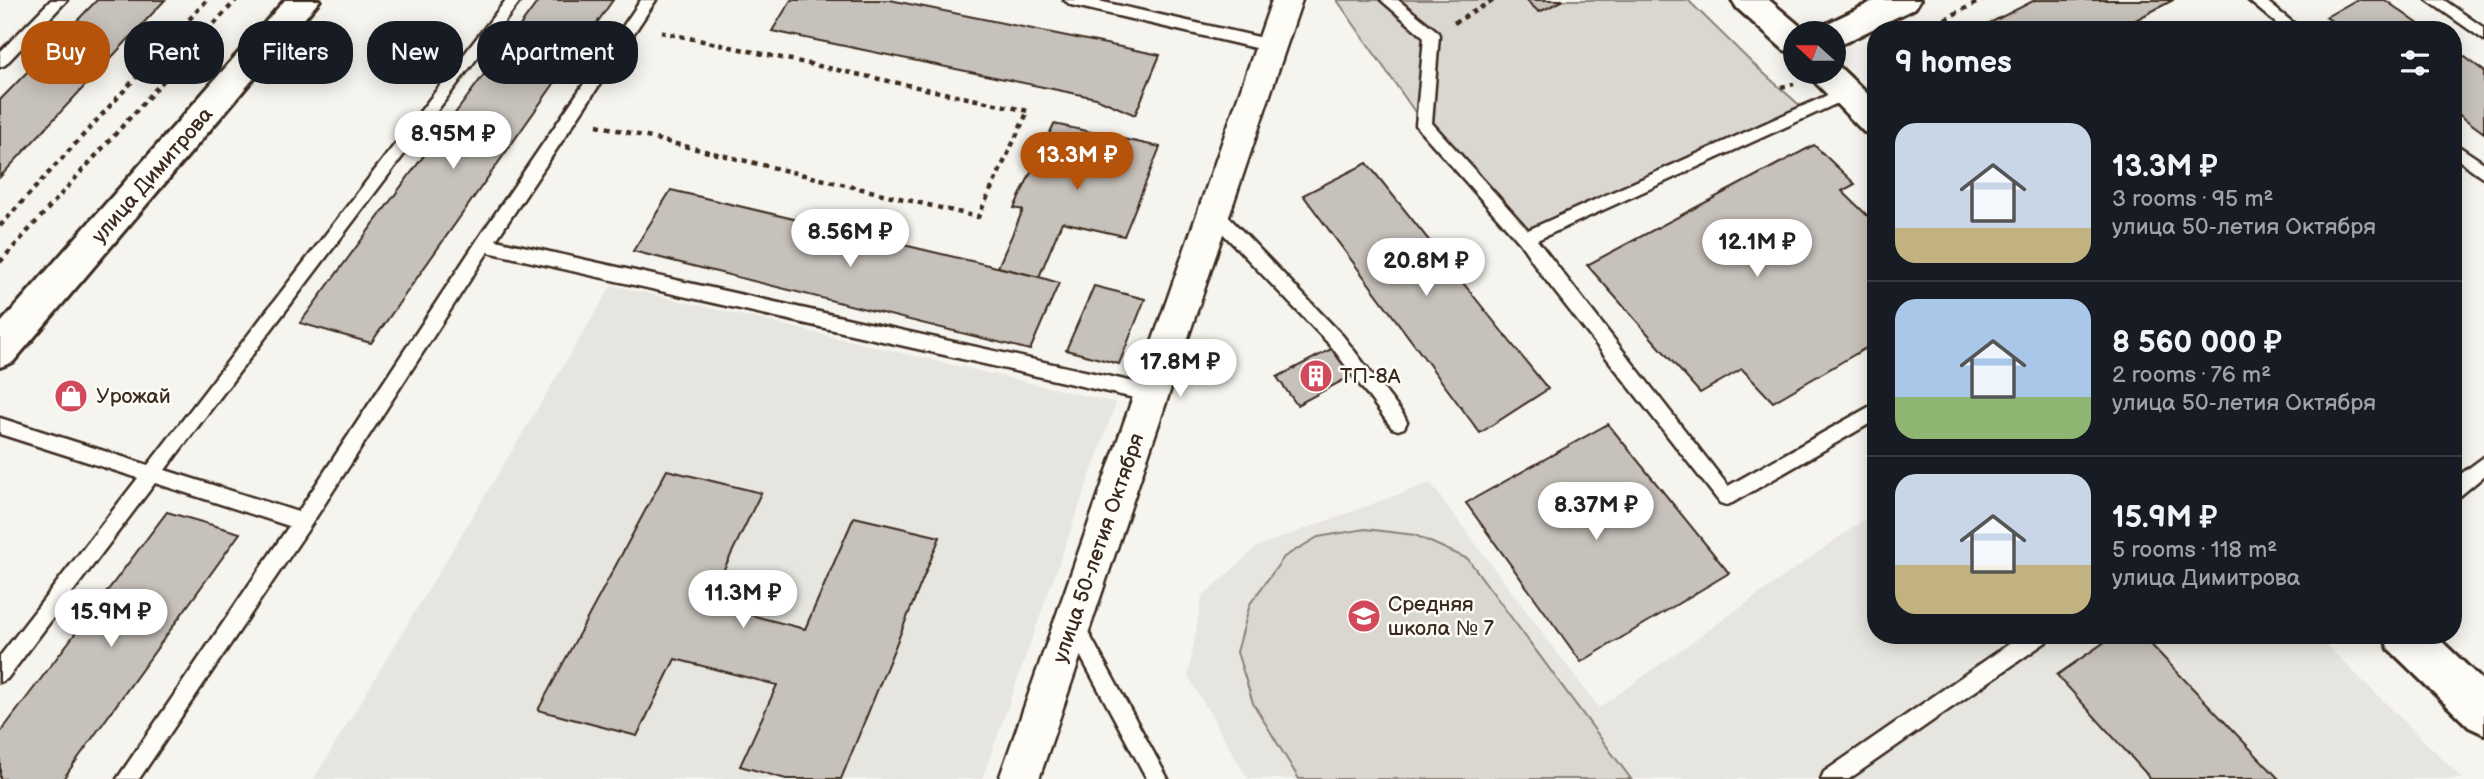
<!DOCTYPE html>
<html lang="en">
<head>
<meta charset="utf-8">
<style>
  :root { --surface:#171b24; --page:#242831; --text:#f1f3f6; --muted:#9ea1a6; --line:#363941; --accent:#b45309 }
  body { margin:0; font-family:"Balsamiq Sans",sans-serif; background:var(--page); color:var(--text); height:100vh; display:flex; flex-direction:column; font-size:26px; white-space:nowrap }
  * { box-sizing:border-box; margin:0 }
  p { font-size:23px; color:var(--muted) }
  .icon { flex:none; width:38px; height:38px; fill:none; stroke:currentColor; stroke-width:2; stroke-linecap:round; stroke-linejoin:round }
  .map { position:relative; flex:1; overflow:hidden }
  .drawer { position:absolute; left:1867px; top:21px; width:595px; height:623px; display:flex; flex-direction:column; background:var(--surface); border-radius:28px; box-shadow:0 4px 18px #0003 }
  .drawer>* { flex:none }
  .banner { position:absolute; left:21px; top:21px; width:665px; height:63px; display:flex; gap:14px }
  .needle { width:46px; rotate:291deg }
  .buttons { position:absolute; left:1783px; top:21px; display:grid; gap:14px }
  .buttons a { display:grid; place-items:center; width:63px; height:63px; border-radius:50%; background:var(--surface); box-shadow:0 4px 18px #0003; font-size:35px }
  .price { position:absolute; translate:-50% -60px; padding:0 16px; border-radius:24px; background:#fff; color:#222; font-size:23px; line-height:46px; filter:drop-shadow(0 2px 4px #0008) }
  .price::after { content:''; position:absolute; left:50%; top:42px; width:21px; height:16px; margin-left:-10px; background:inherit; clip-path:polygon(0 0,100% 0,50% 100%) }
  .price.on { background:var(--accent); color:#fff }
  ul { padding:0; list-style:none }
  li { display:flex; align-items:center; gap:21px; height:175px; padding:0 28px }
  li+li { border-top:2px solid var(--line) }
  li span { display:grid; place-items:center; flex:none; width:196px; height:140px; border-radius:21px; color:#555 }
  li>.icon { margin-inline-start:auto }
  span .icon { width:84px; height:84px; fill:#fffc; stroke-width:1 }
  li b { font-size:30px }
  h2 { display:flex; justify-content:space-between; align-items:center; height:84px; padding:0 28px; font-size:30px }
  .pill { padding:0 24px; border-radius:28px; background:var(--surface); box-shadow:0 4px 18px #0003; font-size:24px; line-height:63px }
  .pill.on { background:var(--accent); color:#fff }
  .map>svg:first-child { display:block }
</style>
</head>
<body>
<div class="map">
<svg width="2484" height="779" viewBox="0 0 2484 779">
  <rect width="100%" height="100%" fill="#f5f4ee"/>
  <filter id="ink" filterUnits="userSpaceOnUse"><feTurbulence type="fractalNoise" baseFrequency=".0143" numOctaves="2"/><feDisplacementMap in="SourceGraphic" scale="14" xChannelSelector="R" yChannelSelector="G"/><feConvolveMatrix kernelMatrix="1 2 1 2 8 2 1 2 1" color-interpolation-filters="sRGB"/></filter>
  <g filter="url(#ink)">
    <g fill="#e7e5df">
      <polygon points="612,285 1116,403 982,779 314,779"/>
      <polygon points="1430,483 1599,708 1876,511 1876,635 2316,635 2463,779 1248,779 1188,676 1202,597 1258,546"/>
    </g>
    <g fill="#dad6d0" stroke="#8a8077" stroke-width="2">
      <polygon points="1337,0 1688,0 1751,62 1805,110 1526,238 1424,125"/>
      <polygon points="1365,529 1415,535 1468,559 1631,779 1299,779 1253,703 1237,652 1250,604 1284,557 1318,537"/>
    </g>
    <g fill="#c7c1bb" stroke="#3b2a1e" stroke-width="2">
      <polygon points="97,0 165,0 0,177 0,100"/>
      <polygon points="539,0 613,0 371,343 300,323"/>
      <polygon points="791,0 890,0 1160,55 1135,115 1096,98 772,31"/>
      <polygon points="1526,0 1564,0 1539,12"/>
      <polygon points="2035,0 2173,0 2117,30 1976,30"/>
      <polygon points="2356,0 2385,0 2427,30 2344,30 2326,17"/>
      <polygon points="2454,49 2484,71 2484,133 2454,111"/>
      <polygon points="1054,124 1160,147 1124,236 1062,222 1039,277 998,267 1023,210 1014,208"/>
      <polygon points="1814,145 1855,184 1842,191 1876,224 1876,342 1773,402 1742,369 1700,393 1587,265"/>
      <polygon points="1367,163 1548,389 1480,433 1303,195"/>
      <polygon points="671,190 1039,277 1059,283 1030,350 633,251"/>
      <polygon points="1094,286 1145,299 1119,364 1066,350"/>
      <polygon points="1335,347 1355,374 1297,405 1277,377"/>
      <polygon points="1608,424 1729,573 1581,662 1466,503"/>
      <polygon points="667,470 761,493 707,604 805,629 854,517 940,537 841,779 786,779 740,766 777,685 675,659 637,736 538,710"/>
      <polygon points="167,512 240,533 63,779 0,779 0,733"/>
      <polygon points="2115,635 2142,635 2279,779 2151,779 2057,675"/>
    </g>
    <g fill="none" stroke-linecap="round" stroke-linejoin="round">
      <defs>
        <g id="service">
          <polygon points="51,0 67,0 5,65 0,67 0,52"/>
          <polygon points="506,0 521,0 165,470 298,512 478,239 641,0 656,0 496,240 1152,386 1158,389 1161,394 1158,399 1152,402 488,252 309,528 139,779 117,779 289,526 155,483 7,679 0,682 0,656 138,478 0,434 0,418 148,465"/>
          <polygon points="1064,0 1094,0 1272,40 1279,46 1272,52 1071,5"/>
          <polygon points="1381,0 1398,0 1437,31 1439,35 1432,123 1528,230 1841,89 1851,89 1854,93 1851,97 1537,240 1728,486 1876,403 1876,420 1732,503 1726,505 1720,503 1541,274 1520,243 1419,129 1416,125 1424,37"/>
          <polygon points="2248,0 2265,0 2302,30 2284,30"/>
          <polygon points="2427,0 2444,0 2484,28 2484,40"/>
          <polygon points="2454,143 2484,163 2484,178 2454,157"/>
          <polygon points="1216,209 1222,210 1343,336 1404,416 1407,422 1404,428 1398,430 1392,428 1331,346 1210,220 1208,215 1210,210"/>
          <polygon points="2484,457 2484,476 2460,496 2454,498 2454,479"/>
          <polygon points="1074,616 1081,619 1168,779 1147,779 1067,631 1064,625 1067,619"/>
          <polygon points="2022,635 2049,635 2046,642 1849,779 1821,779 1824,772"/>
        </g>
        <polygon id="minor" points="1272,0 1302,0 1039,779 999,779"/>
        <polygon id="tertiary" points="285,0 320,0 13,362 0,367 0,324"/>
        <g id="secondary">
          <polygon points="1732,0 1769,0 1808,33 1796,33 1796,53 1784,50 1737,8"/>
          <polygon points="1876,0 1920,0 1915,8 1846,42 1834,46 1834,33 1818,33 1822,26"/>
          <polygon points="1834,62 1876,102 1876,136 1864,132 1814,81 1809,72 1834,72"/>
          <polygon points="2383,635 2435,635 2484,682 2484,734 2469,727 2389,649"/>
        </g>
      </defs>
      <use href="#service" stroke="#3b2a1e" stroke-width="5"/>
      <use href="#minor" stroke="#3b2a1e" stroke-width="5"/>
      <use href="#tertiary" stroke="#3b2a1e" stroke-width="6"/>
      <use href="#secondary" stroke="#3b2a1e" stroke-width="6"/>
      <g stroke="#3b2a1e" stroke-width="4.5" stroke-dasharray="5 5" stroke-linecap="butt">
        <polyline points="1454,23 1494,0"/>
        <polyline points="1927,28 1982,0"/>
        <polyline points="1781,87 1794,84"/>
        <polyline points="597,125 978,217 1028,111 661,32"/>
        <polyline points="0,226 207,0"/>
        <polyline points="0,262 236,0"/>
      </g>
      <use href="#service" fill="#fdfcf7" fill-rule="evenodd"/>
      <use href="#minor" fill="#fdfcf7" fill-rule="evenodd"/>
      <use href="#tertiary" fill="#fdfcf7" fill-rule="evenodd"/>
      <use href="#secondary" fill="#fdfcf7" fill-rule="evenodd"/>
    </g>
  </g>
  <defs>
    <symbol id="building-disc" viewBox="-11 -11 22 22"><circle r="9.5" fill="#d1495b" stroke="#fdfcf7"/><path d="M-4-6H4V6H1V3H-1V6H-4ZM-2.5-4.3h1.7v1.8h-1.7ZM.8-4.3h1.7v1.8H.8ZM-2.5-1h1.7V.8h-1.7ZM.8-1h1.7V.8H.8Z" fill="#fff"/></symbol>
    <symbol id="shop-disc" viewBox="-11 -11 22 22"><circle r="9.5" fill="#d1495b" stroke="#fdfcf7"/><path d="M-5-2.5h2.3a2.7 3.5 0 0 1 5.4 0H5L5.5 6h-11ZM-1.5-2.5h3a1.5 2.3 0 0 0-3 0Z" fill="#fff"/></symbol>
    <symbol id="school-disc" viewBox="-11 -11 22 22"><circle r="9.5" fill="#d1495b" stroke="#fdfcf7"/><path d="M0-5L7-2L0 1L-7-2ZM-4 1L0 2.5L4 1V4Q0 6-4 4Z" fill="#fff"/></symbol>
  </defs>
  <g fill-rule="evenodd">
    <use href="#building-disc" x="1297" y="357" width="38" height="38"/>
    <use href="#shop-disc" x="52" y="377" width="38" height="38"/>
    <use href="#school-disc" x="1345" y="597" width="38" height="38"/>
  </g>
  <g text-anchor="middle" stroke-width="5" stroke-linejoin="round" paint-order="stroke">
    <g font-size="21" fill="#3b2a1e" stroke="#fdfcf7">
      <text transform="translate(152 175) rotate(-49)" y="7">улица Димитрова</text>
      <text transform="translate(1098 548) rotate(-71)" y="7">улица 50-летия Октября</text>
    </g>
    <g font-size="21" fill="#3b2a1e" stroke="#fdfcf7" text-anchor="start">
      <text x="1340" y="383">ТП-8А</text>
      <text x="96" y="403">Урожай</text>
      <text x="1388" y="611">Средняя<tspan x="1388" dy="24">школа № 7</tspan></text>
    </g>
  </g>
</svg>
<div class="buttons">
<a><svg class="needle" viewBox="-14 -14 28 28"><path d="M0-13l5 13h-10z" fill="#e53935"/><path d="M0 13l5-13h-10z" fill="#9ea1a6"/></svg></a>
</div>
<b class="price" style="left:453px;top:171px">8.95M ₽</b>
<b class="price on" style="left:1077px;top:192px">13.3M ₽</b>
<b class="price" style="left:850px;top:269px">8.56M ₽</b>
<b class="price" style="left:1757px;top:279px">12.1M ₽</b>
<b class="price" style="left:1426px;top:298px">20.8M ₽</b>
<b class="price" style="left:1180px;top:399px">17.8M ₽</b>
<b class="price" style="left:1596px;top:542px">8.37M ₽</b>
<b class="price" style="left:743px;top:630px">11.3M ₽</b>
<b class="price" style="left:111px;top:649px">15.9M ₽</b>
<div class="banner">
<a class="pill on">Buy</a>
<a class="pill">Rent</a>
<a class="pill">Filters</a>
<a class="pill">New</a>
<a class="pill">Apartment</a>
</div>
<section class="drawer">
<h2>9 homes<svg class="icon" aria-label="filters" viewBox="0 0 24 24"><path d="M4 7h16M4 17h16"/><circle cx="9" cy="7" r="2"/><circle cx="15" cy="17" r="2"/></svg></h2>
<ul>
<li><span style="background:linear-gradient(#c9d6e8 75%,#c2b280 0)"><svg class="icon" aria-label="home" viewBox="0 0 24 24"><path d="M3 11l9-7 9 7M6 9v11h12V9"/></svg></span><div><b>13.3M ₽</b><p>3 rooms · 95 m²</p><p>улица 50-летия Октября</p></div></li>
<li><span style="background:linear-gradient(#a9c7e8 70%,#8fb573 0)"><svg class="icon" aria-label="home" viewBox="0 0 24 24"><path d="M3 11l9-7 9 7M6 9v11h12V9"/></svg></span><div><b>8 560 000 ₽</b><p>2 rooms · 76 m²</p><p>улица 50-летия Октября</p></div></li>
<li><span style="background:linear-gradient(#c9d6e8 65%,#c2b280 0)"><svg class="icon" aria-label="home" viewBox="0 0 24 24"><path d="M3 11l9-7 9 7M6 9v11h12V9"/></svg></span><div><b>15.9M ₽</b><p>5 rooms · 118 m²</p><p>улица Димитрова</p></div></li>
</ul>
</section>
</div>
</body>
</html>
